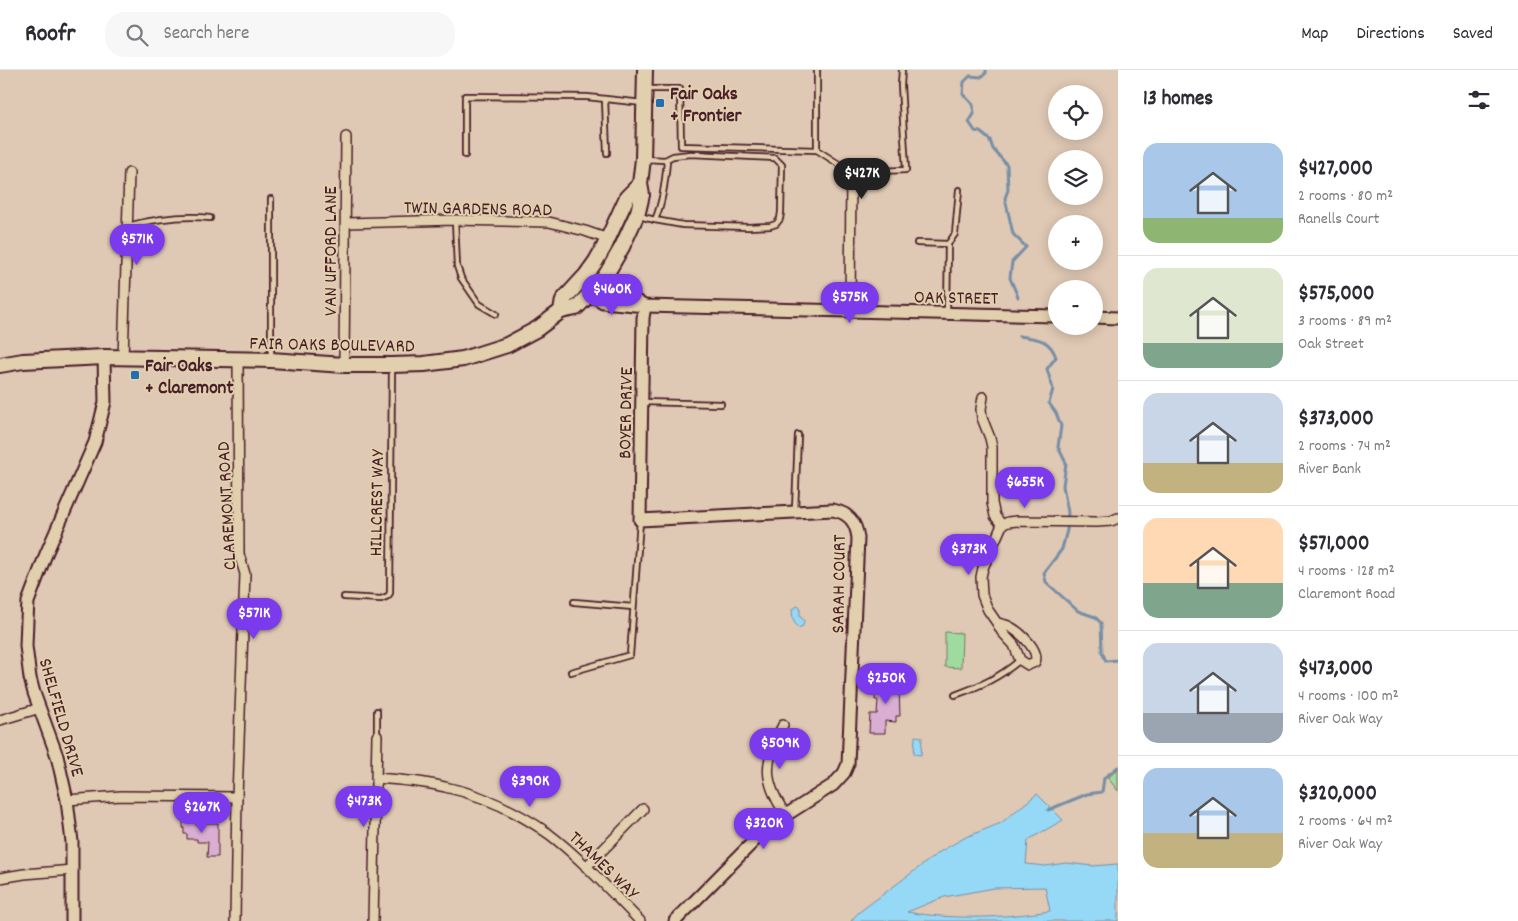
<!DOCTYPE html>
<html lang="en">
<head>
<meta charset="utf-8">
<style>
  :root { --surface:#fff; --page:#f7f7f7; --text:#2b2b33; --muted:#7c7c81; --line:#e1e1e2; --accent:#7c3aed }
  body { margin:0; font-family:Dekko,sans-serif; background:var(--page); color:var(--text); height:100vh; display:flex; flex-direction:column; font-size:19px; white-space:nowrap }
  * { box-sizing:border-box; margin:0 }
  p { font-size:16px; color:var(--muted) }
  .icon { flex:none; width:28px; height:28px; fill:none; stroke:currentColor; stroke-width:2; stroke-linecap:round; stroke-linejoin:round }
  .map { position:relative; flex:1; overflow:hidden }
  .sheet { display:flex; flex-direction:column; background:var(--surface); width:400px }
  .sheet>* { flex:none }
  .fabs { position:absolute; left:1048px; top:15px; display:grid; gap:10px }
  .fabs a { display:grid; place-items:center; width:55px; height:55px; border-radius:50%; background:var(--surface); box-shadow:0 2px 12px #0003; font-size:25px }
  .price { position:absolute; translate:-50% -42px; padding:0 11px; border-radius:18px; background:var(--accent); color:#fff; font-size:16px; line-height:32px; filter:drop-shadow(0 1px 2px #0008) }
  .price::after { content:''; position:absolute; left:50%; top:30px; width:15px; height:11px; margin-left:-8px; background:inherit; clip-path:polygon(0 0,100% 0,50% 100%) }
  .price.active { background:#222; color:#fff }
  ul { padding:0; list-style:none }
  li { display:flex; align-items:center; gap:15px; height:125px; padding:0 25px }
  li+li { border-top:1px solid var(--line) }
  li span { display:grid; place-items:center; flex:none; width:140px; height:100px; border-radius:15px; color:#555 }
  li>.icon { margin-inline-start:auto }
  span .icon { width:60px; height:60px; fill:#fffc; stroke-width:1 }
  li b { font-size:21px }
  h2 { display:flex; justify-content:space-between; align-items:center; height:60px; padding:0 25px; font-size:21px }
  header { display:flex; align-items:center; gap:30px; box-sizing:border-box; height:70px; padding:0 25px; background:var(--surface); border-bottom:1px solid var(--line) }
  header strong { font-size:24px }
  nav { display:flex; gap:28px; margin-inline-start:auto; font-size:18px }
  .search { width:350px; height:45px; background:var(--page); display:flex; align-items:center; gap:12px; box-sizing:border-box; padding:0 18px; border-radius:20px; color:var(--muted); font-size:19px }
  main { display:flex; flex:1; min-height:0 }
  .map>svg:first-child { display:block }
</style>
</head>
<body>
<header>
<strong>Roofr</strong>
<div class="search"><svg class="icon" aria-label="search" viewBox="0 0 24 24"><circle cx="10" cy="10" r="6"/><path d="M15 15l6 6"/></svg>Search here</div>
<nav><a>Map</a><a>Directions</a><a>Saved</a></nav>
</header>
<main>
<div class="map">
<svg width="1118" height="851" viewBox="0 0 1118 851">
  <rect width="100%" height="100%" fill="#dfc8b4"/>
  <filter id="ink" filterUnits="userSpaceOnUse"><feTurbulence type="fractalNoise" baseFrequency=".02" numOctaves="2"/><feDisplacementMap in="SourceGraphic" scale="10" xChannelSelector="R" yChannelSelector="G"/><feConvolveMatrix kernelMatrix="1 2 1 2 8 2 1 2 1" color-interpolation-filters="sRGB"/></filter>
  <g filter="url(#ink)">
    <g fill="#9fda9f" stroke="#747c65">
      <polygon points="945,562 962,563 961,598 945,597"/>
      <polygon points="1118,699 1118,721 1108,708"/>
    </g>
    <g fill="#95d9f7" stroke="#778fa5" fill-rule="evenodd">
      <polygon points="798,536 800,538 800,547 804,550 803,556 798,558 793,550 792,539"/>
      <polygon points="915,666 922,667 921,685 914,684"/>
      <path d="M 1037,724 L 1063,750 L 1028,770 L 1026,794 L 1046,796 L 1066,793 L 1093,796 L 1118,794 L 1118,851 L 851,851 L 858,843 L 941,781 L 966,767 L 1001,753 ZM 1045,817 L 1050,841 C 1003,848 954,850 907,842 L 944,827 L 994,818 Z"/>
    </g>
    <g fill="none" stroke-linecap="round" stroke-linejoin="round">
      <g stroke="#778fa5" stroke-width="3">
        <polyline points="986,0 986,3 981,7 970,6 964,12 963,24 973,35 974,44 969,52 975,61 980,62 990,70 993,79 1007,95 1008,120 1005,128 1013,164 1026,177 1012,192 1010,208 1018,227"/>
        <path d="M 1019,266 C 1037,269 1049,268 1056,287 L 1047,299 L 1053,319 L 1049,333 L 1056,343 L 1061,356 L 1058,377 L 1066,393 L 1063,416 L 1068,442 L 1067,460 L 1062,479 L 1044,503 L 1046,512 L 1078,541 L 1095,547 L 1101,553 L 1102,582 L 1106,591 L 1118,590"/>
        <polyline points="1048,740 1087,724 1102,722 1104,708 1118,697"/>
      </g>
    </g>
    <g fill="#d9aed2" stroke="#4a1f2b">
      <polygon points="876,611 907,611 907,618 899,618 900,646 896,646 896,652 885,651 885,663 869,663 870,644 877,644 878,630 875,630"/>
      <polygon points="183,744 196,745 196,755 203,755 203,753 218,753 218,787 207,787 208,772 197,772 197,769 187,769 187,764 184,764 184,758 183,758"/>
    </g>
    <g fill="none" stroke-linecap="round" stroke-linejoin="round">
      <defs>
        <g id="service">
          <polyline points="817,0 817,80"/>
          <polyline points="646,19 680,19 681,76 817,80 851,102 906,100 901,15 902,0"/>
          <polyline points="605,29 607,83"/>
          <polyline points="465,85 465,26 587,27 643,33"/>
          <path d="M 639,146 L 655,150 C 663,131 665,112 667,92 L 665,90 L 644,89"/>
          <polyline points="455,150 457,196 461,208 479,234 496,244"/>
          <polyline points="655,150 683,155 748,157 770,156 776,154 780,149 781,142 782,95 775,88 691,84 673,86 665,90"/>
          <path d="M 127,156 C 154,149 183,145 210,148"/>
          <polyline points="917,173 948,174"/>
          <polyline points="947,243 948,174 955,164 959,120"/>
          <polyline points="271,289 271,129"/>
          <polyline points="643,332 721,334"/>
          <polyline points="795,440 798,365"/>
          <polyline points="344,527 381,529 388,526 390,523 392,298"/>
          <polyline points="574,532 633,537"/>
          <polyline points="571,602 630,585 640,451"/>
          <path d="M 955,625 C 980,616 999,608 1020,590"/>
          <polyline points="377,641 377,666"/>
        </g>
        <g id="minor">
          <polyline points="346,153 455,150 549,152 585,161 608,169"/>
          <polyline points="850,241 851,102"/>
          <polyline points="123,288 129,103"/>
          <polyline points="344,295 346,67"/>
          <polyline points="983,327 981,339 982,348 990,368 992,377 992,433 995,446 1002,455"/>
          <polyline points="1002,455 1008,452 1017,451 1097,452 1111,451 1118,448"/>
          <path d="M 997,553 C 1002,554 1008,555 1012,558 C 1022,564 1040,581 1035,592 L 1028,595 L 1020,590 L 1014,575 L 1002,562 L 997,553 L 988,540 L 982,525 L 981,507 L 983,498 L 1002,455"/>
          <polyline points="0,650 40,638"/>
          <path d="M 783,655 C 764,692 762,710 786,745"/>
          <path d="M 377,708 C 400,710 423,711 445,717 C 483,725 518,742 549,764 C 582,789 611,822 640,851"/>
          <polyline points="67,730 121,726 237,727"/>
          <polyline points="586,797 643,739"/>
          <polyline points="0,808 24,804 73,800"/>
          <polyline points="235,851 237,727 245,504 239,484 238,290"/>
          <polyline points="373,851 377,666"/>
        </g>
        <g id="tertiary">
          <polyline points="607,203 623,222 641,234"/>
          <polyline points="590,224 603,232 645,236 1056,246"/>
          <path d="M 645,236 L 643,248 L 640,450 L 833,440 C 849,443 856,452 858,468 L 848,694 L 844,703 L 833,715 L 786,745 L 762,763 L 675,851"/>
          <polyline points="1094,247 1118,248"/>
          <polyline points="72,851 72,772 67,730 57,686 34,623 30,608 26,576 27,550 28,532 46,484 95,372 105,332 104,287"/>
        </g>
        <g id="primary">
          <polyline points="561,241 563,230 586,205 596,191 604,177 627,127 640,114"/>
          <polyline points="0,295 23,291 104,287 271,290 344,295 392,295 424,294 463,289 507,275 537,259 561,241 576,238 598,216 607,203 622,177 638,142 642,125 640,114 643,89 645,0"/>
        </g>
      </defs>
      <use href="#service" stroke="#4a1f2b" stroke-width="8"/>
      <use href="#minor" stroke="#4a1f2b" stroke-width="12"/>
      <use href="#tertiary" stroke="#4a1f2b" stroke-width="15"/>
      <use href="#primary" stroke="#4a1f2b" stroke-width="18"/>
      <use href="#service" stroke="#e1cfad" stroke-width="4.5"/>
      <use href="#minor" stroke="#e1cfad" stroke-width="9"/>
      <use href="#tertiary" stroke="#e1cfad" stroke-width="11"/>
      <use href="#primary" stroke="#e1cfad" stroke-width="14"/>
    </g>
  </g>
  <g fill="#1f6fb2" stroke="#e1cfad" stroke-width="2">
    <rect x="655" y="28" width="10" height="10" rx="2.5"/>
    <rect x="130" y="300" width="10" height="10" rx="2.5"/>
  </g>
  <g text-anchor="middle" stroke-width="4" stroke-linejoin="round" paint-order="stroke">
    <g font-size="19" font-weight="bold" fill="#4a1f2b" stroke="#e1cfad" text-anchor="start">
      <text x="670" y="29">Fair Oaks<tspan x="670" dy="22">+ Frontier</tspan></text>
      <text x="145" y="301">Fair Oaks<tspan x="145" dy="22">+ Claremont</tspan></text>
    </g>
    <g font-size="19" fill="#4a1f2b" stroke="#e1cfad">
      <text transform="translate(478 137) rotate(1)" y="7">TWIN GARDENS ROAD</text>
      <text transform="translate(329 181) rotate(-90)" y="7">VAN UFFORD LANE</text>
      <text transform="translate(956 226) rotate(1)" y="7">OAK STREET</text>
      <text transform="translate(332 273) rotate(1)" y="7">FAIR OAKS BOULEVARD</text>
      <text transform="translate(624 343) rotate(-89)" y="7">BOYER DRIVE</text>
      <text transform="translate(375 433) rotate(-89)" y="7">HILLCREST WAY</text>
      <text transform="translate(225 436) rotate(-93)" y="7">CLAREMONT ROAD</text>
      <text transform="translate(837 514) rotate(-89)" y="7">SARAH COURT</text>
      <text transform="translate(63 647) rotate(74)" y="7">SHELFIELD DRIVE</text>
      <text transform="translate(605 794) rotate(44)" y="7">THAMES WAY</text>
    </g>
  </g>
</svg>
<div class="fabs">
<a><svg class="icon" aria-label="locate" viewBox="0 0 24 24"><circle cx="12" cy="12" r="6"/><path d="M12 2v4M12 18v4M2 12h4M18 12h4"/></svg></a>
<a><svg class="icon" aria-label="layers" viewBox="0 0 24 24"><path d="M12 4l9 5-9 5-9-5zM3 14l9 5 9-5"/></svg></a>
<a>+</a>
<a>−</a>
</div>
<b class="price active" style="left:862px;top:130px">$427K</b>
<b class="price" style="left:137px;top:196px">$571K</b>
<b class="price" style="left:612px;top:246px">$460K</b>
<b class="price" style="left:850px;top:254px">$575K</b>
<b class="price" style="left:1025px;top:439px">$655K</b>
<b class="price" style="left:969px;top:506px">$373K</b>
<b class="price" style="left:254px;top:570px">$571K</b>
<b class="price" style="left:886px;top:635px">$250K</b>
<b class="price" style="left:780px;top:700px">$509K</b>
<b class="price" style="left:530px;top:738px">$390K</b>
<b class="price" style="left:364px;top:758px">$473K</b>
<b class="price" style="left:202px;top:764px">$267K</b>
<b class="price" style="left:764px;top:780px">$320K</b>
</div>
<section class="sheet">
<h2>13 homes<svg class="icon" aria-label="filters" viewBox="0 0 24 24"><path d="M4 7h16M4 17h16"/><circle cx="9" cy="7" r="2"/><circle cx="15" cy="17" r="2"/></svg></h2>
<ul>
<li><span style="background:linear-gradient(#a9c7e8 75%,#8fb573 0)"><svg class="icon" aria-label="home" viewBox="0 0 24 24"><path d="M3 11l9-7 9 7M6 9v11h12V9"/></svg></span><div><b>$427,000</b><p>2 rooms · 80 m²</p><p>Ranells Court</p></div></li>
<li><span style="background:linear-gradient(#dfe7d0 75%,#7fa58c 0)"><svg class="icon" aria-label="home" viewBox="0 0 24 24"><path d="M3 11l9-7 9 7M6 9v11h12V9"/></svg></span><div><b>$575,000</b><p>3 rooms · 89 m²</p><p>Oak Street</p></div></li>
<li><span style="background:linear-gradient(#c9d6e8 70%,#c2b280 0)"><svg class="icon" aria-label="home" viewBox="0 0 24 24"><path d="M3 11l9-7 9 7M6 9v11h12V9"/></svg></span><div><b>$373,000</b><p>2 rooms · 74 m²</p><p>River Bank</p></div></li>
<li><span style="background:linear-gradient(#ffd9b3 65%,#7fa58c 0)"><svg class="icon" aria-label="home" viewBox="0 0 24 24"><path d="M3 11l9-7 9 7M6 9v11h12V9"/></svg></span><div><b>$571,000</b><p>4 rooms · 128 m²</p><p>Claremont Road</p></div></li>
<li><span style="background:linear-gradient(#c9d6e8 70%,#9aa5b1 0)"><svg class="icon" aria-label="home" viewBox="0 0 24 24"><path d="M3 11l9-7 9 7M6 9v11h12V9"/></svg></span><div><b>$473,000</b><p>4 rooms · 100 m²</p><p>River Oak Way</p></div></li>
<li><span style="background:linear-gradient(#a9c7e8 65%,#c2b280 0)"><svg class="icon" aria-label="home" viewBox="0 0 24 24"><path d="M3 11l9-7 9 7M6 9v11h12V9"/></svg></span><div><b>$320,000</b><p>2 rooms · 64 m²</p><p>River Oak Way</p></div></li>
</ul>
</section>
</main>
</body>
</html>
